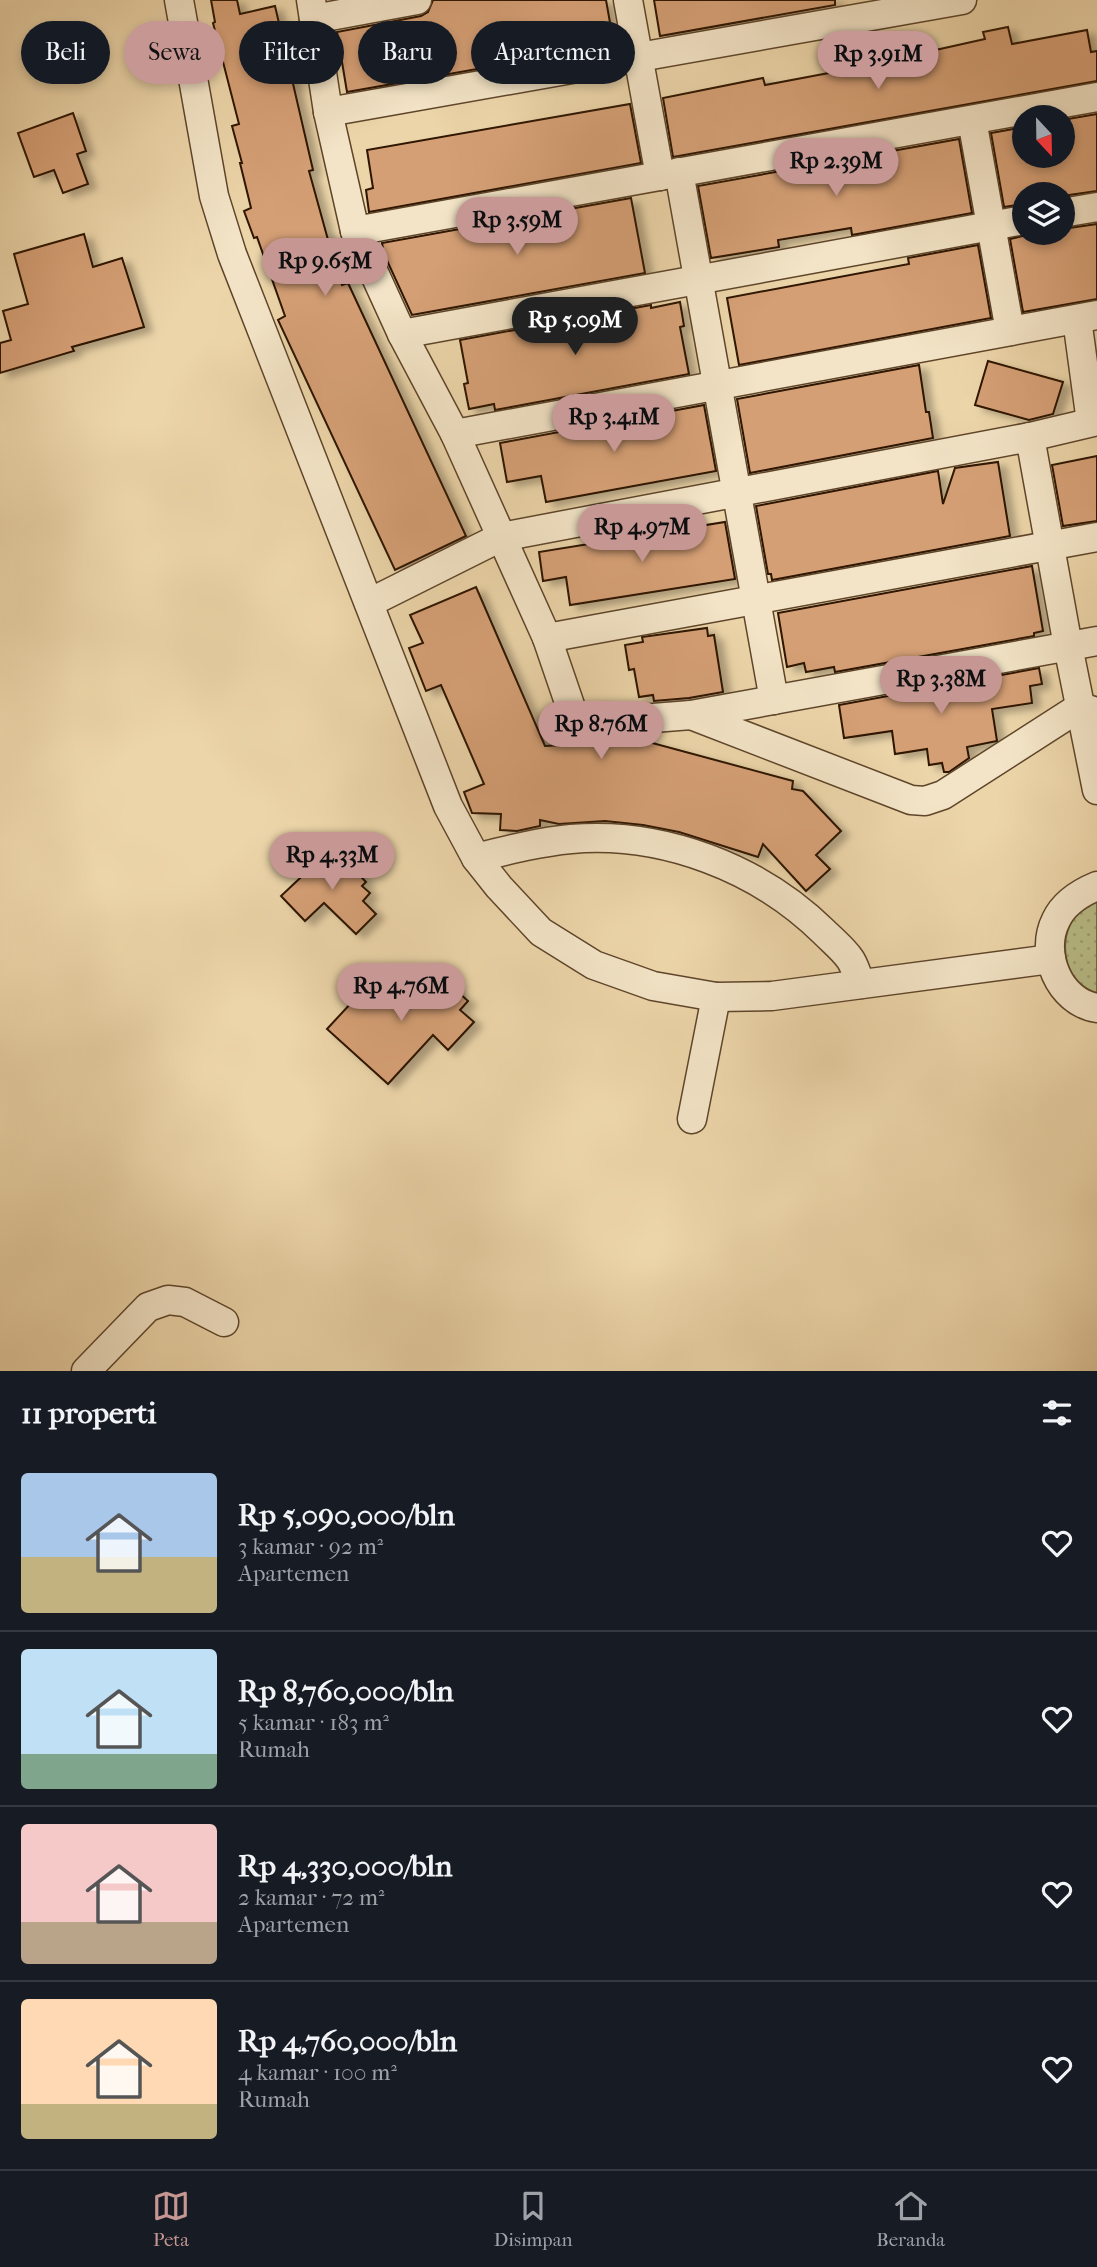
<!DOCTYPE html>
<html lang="id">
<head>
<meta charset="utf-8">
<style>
  :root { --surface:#171b24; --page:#242831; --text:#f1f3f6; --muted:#9ea1a6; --line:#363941; --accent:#c59692 }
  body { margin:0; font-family:"IM FELL French Canon",serif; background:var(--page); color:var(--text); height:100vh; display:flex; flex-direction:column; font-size:26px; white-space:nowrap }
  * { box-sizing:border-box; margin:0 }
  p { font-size:23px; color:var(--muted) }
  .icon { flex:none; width:38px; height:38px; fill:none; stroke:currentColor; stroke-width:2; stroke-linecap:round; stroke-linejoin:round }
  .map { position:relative; height:1371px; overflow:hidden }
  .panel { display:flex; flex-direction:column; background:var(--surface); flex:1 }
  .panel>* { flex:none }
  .guide { position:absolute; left:21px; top:21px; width:700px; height:63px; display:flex; gap:14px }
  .needle { width:46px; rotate:158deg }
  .fabs { position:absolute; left:1012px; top:105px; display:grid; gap:14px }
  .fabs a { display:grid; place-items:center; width:63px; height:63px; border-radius:50%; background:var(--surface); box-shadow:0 4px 10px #0003; font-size:35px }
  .price { position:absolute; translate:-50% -60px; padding:0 16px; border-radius:24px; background:var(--accent); color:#111; font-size:23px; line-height:46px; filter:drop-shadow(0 2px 4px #0008) }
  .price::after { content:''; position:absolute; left:50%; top:42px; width:21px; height:16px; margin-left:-10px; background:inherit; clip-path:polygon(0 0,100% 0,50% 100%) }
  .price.on { background:#222; color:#fff }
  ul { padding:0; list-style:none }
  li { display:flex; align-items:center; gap:21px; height:175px; padding:0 21px }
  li+li { border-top:2px solid var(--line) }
  li span { display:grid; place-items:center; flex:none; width:196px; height:140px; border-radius:7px; color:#555 }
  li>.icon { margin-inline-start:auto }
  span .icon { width:84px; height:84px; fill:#fffc; stroke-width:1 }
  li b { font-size:30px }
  h2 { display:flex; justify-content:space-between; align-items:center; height:84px; padding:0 21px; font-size:30px }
  .tag { padding:0 24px; border-radius:32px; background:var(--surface); box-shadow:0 4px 10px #0003; font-size:24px; line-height:63px }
  .tag.on { background:var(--accent); color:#111 }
  .menu { display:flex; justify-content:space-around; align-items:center; height:98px; border-top:2px solid var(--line); background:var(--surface); font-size:19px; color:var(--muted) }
  .menu a { display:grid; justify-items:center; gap:4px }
  .menu .on { color:var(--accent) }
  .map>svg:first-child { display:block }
</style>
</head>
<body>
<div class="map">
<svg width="1097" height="1371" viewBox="0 0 1097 1371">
  <defs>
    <pattern id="park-dots" width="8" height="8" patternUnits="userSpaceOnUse" patternTransform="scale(1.75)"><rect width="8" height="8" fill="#b9bd87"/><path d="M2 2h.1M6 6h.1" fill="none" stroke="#9fa273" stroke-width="1.8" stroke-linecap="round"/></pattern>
    <filter id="shadow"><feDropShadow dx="8" dy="4.5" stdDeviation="3.5" flood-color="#0004"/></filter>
  </defs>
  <rect width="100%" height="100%" fill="#ecd5a9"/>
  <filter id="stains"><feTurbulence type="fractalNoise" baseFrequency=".00286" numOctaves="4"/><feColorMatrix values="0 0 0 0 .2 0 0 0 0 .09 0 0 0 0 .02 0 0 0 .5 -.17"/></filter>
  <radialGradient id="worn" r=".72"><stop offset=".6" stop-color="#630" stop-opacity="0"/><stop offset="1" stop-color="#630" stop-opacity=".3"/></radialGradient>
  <path fill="url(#park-dots)" stroke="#746944" stroke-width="2" d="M 1097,901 L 1097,993 C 1067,985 1057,947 1072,921 C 1077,911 1087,906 1097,901 Z"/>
  <g fill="#d59f75" stroke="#2e1500" stroke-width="2" filter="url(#shadow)">
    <polygon points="211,0 237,0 240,14 275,6 313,170 309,171 330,247 342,285 348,283 466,536 395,570 278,320 285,316 257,237 254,238 244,211 251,208 240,163 242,163 232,126 239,124 213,23 215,22"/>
    <polygon points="433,0 606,0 614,45 347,92 337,32 421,16 428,12"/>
    <polygon points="654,0 835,0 835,5 660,36"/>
    <polygon points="1008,27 1012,44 1087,30 1091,52 1097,51 1097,81 673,157 663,98 763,78 765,85 882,63 880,52 902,48 904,57 985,39 983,32"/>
    <polygon points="630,104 641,163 369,212 366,190 373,188 367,150"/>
    <polygon points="73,113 86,151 77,154 88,184 63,193 54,170 34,177 18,133"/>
    <polygon points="1097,114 1097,191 1062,196 1062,194 1024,194 1024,204 1004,207 991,133 1024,127 1024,156 1062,156 1062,120"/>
    <polygon points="959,139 972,213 852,235 851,228 778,240 779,247 711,258 698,186"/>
    <polygon points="631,198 645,273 412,315 384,254 382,243"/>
    <polygon points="1097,224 1097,299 1023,312 1010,239 1035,233 1062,233 1062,229"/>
    <polygon points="84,234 93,267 122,258 144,327 72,347 74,351 0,373 0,343 11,340 3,311 28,304 14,254"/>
    <polygon points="978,245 991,318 739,365 727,298 909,264 908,258"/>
    <polygon points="680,302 684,326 680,327 689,374 495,410 494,404 469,409 464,384 468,383 460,340 651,305 651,308"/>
    <polygon points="988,361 1063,382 1053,414 1029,420 975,405"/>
    <polygon points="919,365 926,412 929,412 933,438 750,473 737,399"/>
    <polygon points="704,405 716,471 546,502 541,476 507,482 500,443"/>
    <polygon points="1097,456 1097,521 1063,526 1052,465"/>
    <polygon points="998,462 1010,536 772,580 771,574 768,574 756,506 938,471 943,504 955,468"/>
    <polygon points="725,522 735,579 570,605 566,577 543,581 539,552"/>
    <polygon points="1032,566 1043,631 1034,633 1034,636 835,672 834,667 806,672 804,663 787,667 778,613"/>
    <polygon points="476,587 545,746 645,741 793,781 792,789 803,791 841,831 816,855 830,869 806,891 763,844 758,857 679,832 643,825 605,821 559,824 540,820 540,826 517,831 500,830 501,814 472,813 464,792 484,784 441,685 426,691 409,648 423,643 410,615"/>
    <polygon points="707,628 708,636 714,635 723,692 689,698 654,701 653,695 639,697 634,669 629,670 625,645 643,642 642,637"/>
    <polygon points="1039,668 1042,684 1030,686 1032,703 992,709 997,741 967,747 969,758 949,772 944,772 942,763 929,765 927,749 895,754 892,731 844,738 839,705"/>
    <polygon points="333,847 366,882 362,886 370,893 363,901 376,914 356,934 324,903 305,921 281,896"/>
    <polygon points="434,970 468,1001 460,1010 474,1022 448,1050 433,1035 388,1084 327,1029 365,988 377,1000 403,971 419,986"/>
  </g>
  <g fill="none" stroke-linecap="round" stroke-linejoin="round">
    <defs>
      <g id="minor">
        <polyline points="179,0 214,196 232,254 448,806 476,858 499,887 541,932 594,965 653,986 716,997 772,996 1051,959"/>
        <polyline points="311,0 328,112 355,231 402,334 455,434 547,638 572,711 579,719 590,723 691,715 1097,641"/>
        <polyline points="628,0 660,176"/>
        <polyline points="314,19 417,0"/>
        <polyline points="328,112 962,0"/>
        <polyline points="972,120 1010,331"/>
        <polyline points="679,172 774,700"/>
        <polyline points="1062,213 1097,207"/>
        <polyline points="355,231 1097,97"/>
        <polyline points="1077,319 1091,422"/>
        <polyline points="402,334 1024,220"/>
        <polyline points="455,434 1097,315"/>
        <polyline points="1030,437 1068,646 1097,790"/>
        <polyline points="369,603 501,537 1030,437 1097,421"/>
        <polyline points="547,638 1097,537"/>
        <polyline points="691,715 911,800 925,801 943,795 1080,707 1097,712"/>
        <path d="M 476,858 C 508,850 539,842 571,839 C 663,831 759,868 824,932 C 833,941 843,949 850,959 C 855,966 857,976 861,984"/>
        <path d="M 1097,886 C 1080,893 1064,903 1056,920 C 1039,953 1059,1002 1097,1008"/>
        <polyline points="692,1119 716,997"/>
        <polyline points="86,1371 148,1307 168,1300 185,1302 224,1322"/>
      </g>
    </defs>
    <use href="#minor" stroke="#5e452a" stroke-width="31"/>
    <use href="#minor" stroke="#f3e4c7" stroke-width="28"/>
  </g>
  <rect width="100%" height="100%" filter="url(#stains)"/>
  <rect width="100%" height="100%" fill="url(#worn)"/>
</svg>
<div class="fabs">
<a><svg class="needle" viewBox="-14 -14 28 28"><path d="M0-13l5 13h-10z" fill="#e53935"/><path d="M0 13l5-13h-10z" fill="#9ea1a6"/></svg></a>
<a><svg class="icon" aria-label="layers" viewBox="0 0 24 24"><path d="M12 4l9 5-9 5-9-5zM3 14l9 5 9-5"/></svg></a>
</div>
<b class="price" style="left:878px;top:91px">Rp 3.91M</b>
<b class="price" style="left:836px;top:198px">Rp 2.39M</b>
<b class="price" style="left:517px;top:257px">Rp 3.59M</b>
<b class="price" style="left:325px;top:298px">Rp 9.65M</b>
<b class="price on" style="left:575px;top:357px">Rp 5.09M</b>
<b class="price" style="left:614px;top:454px">Rp 3.41M</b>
<b class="price" style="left:642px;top:564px">Rp 4.97M</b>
<b class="price" style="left:941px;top:716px">Rp 3.38M</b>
<b class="price" style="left:601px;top:761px">Rp 8.76M</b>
<b class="price" style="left:332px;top:892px">Rp 4.33M</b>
<b class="price" style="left:401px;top:1023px">Rp 4.76M</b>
<div class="guide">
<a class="tag">Beli</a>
<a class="tag on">Sewa</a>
<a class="tag">Filter</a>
<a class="tag">Baru</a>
<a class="tag">Apartemen</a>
</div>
</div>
<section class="panel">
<h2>11 properti<svg class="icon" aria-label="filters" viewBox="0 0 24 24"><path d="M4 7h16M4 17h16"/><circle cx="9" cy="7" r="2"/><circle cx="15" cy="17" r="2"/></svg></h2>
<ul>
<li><span style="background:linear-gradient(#a9c7e8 60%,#c2b280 0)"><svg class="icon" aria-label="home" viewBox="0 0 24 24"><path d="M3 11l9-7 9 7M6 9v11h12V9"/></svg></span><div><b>Rp 5,090,000/bln</b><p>3 kamar · 92 m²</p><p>Apartemen</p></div><svg class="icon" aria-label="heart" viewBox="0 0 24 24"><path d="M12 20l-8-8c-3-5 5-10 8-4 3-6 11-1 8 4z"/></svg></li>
<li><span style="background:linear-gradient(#bfe0f5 75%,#7fa58c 0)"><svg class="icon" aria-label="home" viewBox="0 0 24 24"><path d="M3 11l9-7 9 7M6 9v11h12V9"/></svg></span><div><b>Rp 8,760,000/bln</b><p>5 kamar · 183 m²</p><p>Rumah</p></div><svg class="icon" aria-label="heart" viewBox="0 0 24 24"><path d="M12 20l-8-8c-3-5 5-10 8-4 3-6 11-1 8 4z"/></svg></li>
<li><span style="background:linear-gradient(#f6c9c9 70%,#b9a48a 0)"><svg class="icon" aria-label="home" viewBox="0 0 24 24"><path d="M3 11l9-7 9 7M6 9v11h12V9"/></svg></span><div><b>Rp 4,330,000/bln</b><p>2 kamar · 72 m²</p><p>Apartemen</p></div><svg class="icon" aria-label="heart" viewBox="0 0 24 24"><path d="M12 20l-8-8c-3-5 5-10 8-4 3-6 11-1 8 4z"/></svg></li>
<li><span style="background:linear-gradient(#ffd9b3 75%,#c2b280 0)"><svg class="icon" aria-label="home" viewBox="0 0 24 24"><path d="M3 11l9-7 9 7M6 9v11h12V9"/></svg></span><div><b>Rp 4,760,000/bln</b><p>4 kamar · 100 m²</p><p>Rumah</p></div><svg class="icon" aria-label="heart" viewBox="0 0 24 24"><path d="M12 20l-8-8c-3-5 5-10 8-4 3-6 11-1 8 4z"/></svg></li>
</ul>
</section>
<nav class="menu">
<a class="on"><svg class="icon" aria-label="map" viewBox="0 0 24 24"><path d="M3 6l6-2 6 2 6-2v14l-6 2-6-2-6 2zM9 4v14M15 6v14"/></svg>Peta</a>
<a><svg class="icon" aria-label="saved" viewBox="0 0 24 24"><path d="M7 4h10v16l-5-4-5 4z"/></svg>Disimpan</a>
<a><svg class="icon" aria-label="home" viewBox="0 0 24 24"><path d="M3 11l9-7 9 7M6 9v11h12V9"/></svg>Beranda</a>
</nav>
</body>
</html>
